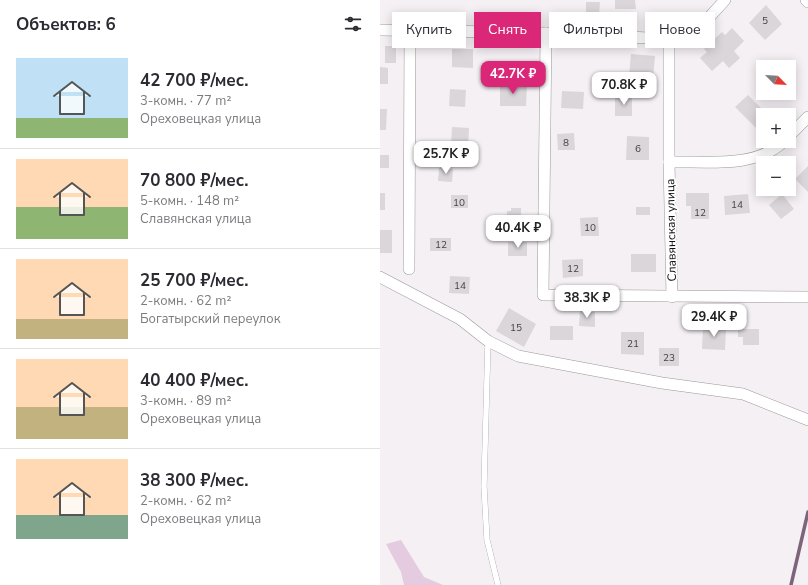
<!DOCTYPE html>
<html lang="ru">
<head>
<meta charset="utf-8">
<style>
  :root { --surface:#fff; --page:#f2f2f3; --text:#2b2b33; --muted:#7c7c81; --line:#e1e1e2; --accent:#db2777 }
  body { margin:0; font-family:"Nunito Sans",sans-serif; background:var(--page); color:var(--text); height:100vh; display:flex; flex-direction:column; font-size:15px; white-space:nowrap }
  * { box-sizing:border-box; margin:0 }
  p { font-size:13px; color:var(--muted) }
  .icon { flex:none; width:22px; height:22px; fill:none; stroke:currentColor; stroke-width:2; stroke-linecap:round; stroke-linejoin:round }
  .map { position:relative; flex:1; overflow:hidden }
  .sheet { display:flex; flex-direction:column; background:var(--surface); width:380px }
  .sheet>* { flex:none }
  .hud { position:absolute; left:12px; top:12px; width:356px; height:36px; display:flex; gap:8px }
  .needle { width:26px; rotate:114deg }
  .controls { position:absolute; left:376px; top:60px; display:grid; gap:8px }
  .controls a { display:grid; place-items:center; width:40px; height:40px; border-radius:0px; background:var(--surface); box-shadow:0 2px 10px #0003; font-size:20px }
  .price { position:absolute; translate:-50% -34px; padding:0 9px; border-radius:8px; background:#fff; color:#222; font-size:13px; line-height:26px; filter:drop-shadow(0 1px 2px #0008) }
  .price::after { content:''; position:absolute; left:50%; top:24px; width:12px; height:9px; margin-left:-6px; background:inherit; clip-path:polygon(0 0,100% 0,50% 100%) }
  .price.active { background:var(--accent); color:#fff }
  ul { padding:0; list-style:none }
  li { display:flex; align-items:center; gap:12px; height:100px; padding:0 16px }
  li+li { border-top:1px solid var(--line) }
  li span { display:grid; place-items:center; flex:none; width:112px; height:80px; border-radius:0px; color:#555 }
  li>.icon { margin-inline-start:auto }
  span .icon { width:48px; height:48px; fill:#fffc; stroke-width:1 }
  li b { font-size:17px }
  h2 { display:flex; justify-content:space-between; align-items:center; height:48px; padding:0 16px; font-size:17px }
  .chip { padding:0 14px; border-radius:0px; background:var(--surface); box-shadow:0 2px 10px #0003; font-size:14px; line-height:36px }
  .chip.active { background:var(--accent); color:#fff }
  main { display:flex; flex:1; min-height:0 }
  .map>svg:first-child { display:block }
</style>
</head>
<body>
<main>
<section class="sheet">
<h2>Объектов: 6<svg class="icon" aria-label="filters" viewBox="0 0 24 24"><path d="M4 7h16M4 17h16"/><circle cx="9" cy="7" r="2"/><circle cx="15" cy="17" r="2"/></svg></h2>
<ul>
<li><span style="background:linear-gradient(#bfe0f5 75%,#8fb573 0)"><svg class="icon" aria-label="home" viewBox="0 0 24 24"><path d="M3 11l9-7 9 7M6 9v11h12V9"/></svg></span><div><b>42 700 ₽/мес.</b><p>3-комн. · 77 m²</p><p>Ореховецкая улица</p></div></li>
<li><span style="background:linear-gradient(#ffd9b3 60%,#8fb573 0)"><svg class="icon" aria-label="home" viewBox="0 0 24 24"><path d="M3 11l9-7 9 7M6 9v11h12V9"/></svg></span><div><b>70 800 ₽/мес.</b><p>5-комн. · 148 m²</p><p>Славянская улица</p></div></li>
<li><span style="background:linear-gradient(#ffd9b3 75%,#c2b280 0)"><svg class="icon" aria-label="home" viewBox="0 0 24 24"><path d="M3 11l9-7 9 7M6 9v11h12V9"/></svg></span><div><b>25 700 ₽/мес.</b><p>2-комн. · 62 m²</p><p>Богатырский переулок</p></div></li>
<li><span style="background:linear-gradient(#ffd9b3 60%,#c2b280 0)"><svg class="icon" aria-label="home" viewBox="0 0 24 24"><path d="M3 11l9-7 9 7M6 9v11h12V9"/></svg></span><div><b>40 400 ₽/мес.</b><p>3-комн. · 89 m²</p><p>Ореховецкая улица</p></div></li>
<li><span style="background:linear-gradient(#ffd9b3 70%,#7fa58c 0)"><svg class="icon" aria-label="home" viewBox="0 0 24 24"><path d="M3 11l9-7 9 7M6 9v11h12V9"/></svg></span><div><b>38 300 ₽/мес.</b><p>2-комн. · 62 m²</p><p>Ореховецкая улица</p></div></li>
</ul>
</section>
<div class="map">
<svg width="428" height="585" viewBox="0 0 428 585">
  <rect width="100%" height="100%" fill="#f5f0f4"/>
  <polygon fill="#e5cbe0" points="21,540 44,577 63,585 24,585 21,572 6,544"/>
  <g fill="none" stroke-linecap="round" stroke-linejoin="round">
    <polyline stroke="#7e647a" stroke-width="3.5" points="411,585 428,512"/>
  </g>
  <g fill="#dbd6da">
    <polygon points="235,0 255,0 256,9 235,9"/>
    <polygon points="206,2 220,2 219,15 206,15"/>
    <polygon points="386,5 402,24 385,40 369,23"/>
    <polygon points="352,28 364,41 354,51 360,58 349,68 343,61 332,71 320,58 327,52 324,49 342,32 345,35"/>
    <rect x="5" y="46" width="11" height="17"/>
    <polygon points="72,49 93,49 93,68 72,67"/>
    <polygon points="251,54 275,56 273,78 249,76"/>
    <polygon points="0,67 8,68 8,84 0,84"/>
    <polygon points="120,83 147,84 146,106 120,106"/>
    <polygon points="70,89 86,90 85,107 69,106"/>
    <polygon points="182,91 204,92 203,109 181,108"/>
    <polygon points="368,95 388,115 383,115 383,123 377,129 355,107"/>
    <rect x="235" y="97" width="17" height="19"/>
    <polygon points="0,109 7,109 6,130 0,130"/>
    <polygon points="72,127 89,128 88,146 71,145"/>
    <polygon points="194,133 195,150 178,150 177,134"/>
    <polygon points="247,136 269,137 269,160 246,160"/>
    <rect x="0" y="155" width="9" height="13"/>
    <polygon points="428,166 428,192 415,179"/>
    <polygon points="59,168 73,169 72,182 58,181"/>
    <rect x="0" y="193" width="5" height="17"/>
    <polygon points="306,193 329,193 329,219 311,219 311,206 306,206"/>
    <polygon points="368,194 370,213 345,215 344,196"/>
    <polygon points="402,194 414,209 401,219 389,205"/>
    <rect x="71" y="195" width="17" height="13"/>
    <rect x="256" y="207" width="14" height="8"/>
    <polygon points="131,208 141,208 141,224 127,224 127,211 131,211"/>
    <polygon points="218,217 219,236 201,236 200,218"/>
    <rect x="0" y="230" width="12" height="23"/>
    <rect x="50" y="238" width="21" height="13"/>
    <rect x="128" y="242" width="19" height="14"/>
    <rect x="251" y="254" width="25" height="18"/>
    <polygon points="203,259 203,276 183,278 182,260"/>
    <polygon points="70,276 90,277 89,294 69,293"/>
    <polygon points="129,308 156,324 144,347 116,331"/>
    <polygon points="200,311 215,312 215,327 199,326"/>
    <rect x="170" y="326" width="23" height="14"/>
    <polygon points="323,326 346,328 345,350 322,349"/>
    <polygon points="358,329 379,329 379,345 363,345 363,337 358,337"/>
    <polygon points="241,332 264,332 264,355 241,354"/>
    <rect x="279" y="348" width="20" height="18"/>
  </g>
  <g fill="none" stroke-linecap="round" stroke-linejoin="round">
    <defs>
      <polyline id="service" points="108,341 104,486 107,540 118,585"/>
      <g id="minor">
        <polyline points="426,0 428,2"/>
        <polyline points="0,30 166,33 289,39 324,23 345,0"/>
        <polyline points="166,33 163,295 428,297"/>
        <polyline points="289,39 289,162 292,297"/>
        <polyline points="409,136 428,117"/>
        <path d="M 289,162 C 326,161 376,169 404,141"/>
        <polyline points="29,269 30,31"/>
        <polyline points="0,277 80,319 108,341 138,356 282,383 363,394 428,420"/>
      </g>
    </defs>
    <use href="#service" stroke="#9b979a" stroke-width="6"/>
    <use href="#minor" stroke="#9b979a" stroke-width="12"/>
    <use href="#service" stroke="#fff" stroke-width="5.5"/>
    <use href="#minor" stroke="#fff" stroke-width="11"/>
  </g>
  <g text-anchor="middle" stroke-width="3.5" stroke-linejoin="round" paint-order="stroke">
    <g font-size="10" fill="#444244">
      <text x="385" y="24">5</text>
      <text x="186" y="146">8</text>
      <text x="258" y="152">6</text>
      <text x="79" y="206">10</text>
      <text x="357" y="208">14</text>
      <text x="320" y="216">12</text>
      <text x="210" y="231">10</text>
      <text x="61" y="248">12</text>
      <text x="193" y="272">12</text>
      <text x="80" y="289">14</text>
      <text x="136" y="331">15</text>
      <text x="253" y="347">21</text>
      <text x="289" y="361">23</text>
    </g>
    <g font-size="12" fill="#121012" stroke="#fff">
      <text transform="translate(291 230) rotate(-91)" y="4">Славянская улица</text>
    </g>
  </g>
</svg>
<div class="controls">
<a><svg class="needle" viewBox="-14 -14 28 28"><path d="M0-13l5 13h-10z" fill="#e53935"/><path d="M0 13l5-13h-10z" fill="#7c7c81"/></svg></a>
<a>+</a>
<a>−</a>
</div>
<b class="price active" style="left:133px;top:95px">42.7K ₽</b>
<b class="price" style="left:244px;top:106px">70.8K ₽</b>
<b class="price" style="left:66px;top:175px">25.7K ₽</b>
<b class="price" style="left:138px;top:249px">40.4K ₽</b>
<b class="price" style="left:207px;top:319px">38.3K ₽</b>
<b class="price" style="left:334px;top:338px">29.4K ₽</b>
<div class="hud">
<a class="chip">Купить</a>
<a class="chip active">Снять</a>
<a class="chip">Фильтры</a>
<a class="chip">Новое</a>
</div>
</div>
</main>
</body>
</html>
